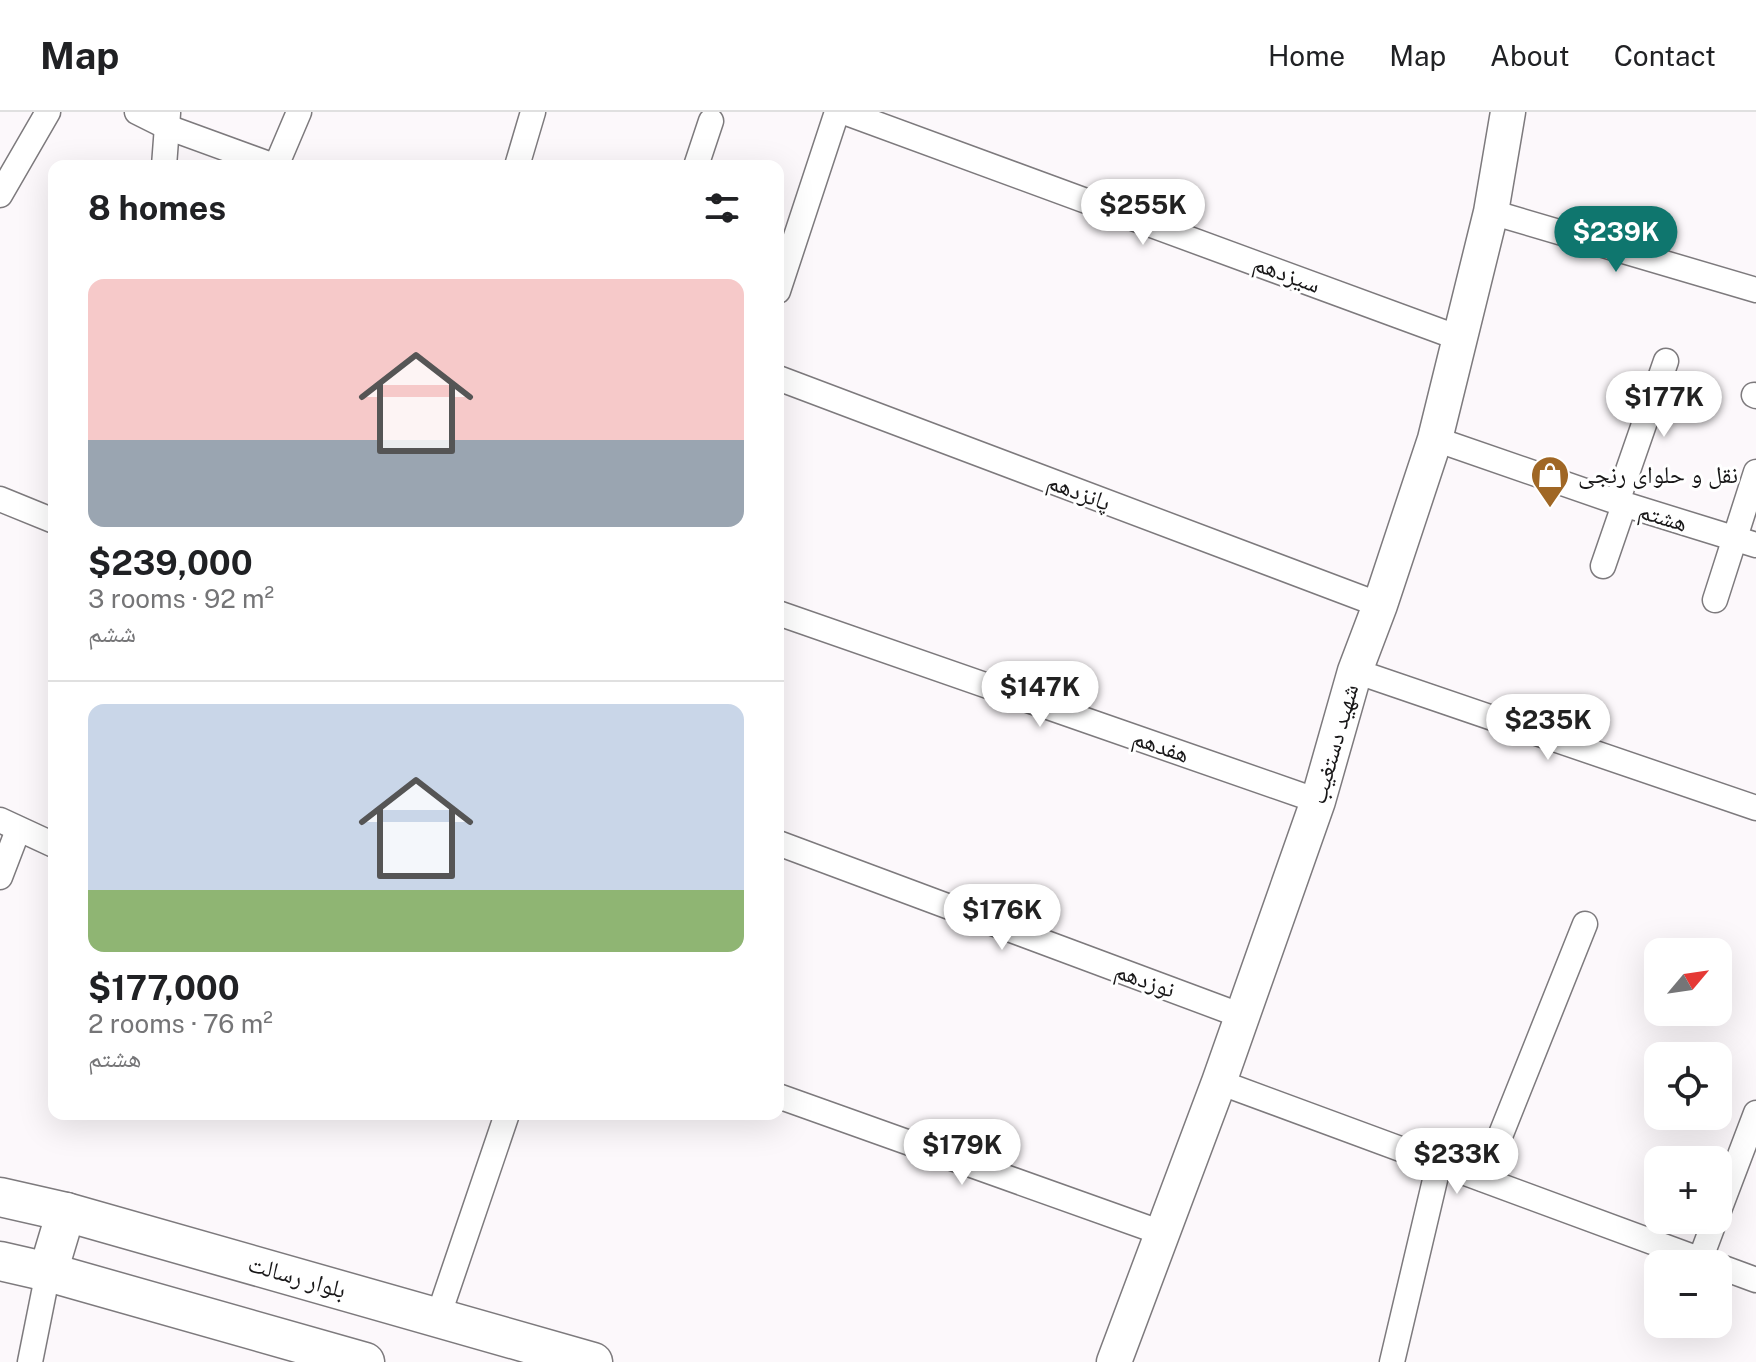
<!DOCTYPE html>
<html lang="en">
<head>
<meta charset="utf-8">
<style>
  :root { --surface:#fff; --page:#f6f6f6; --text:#202124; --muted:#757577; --line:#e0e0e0; --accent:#0f766e }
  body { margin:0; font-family:"Public Sans","Noto Naskh Arabic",sans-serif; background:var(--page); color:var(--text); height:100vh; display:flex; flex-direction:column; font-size:30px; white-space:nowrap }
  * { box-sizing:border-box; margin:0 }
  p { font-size:26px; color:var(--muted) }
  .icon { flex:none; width:44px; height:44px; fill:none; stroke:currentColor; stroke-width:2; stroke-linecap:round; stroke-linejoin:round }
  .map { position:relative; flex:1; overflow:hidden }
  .sheet { position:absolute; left:48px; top:48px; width:736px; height:960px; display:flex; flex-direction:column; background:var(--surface); border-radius:16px; box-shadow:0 8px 32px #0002 }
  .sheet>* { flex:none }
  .needle { width:52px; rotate:61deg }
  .buttons { position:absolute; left:1644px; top:826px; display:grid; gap:16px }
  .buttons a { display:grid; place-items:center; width:88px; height:88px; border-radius:16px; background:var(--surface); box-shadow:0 8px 32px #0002; font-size:40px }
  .price { position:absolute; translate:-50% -68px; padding:0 18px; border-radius:28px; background:#fff; color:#222; font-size:26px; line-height:52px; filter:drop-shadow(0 2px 4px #0008) }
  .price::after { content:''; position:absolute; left:50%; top:48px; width:24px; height:18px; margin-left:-12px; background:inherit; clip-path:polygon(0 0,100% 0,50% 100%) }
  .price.current { background:var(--accent); color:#fff }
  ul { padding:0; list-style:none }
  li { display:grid; align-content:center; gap:16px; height:424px; padding:0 40px }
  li+li { border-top:2px solid var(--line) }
  li span { display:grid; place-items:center; height:248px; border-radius:16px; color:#555 }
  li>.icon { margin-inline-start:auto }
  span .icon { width:144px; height:144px; fill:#fffc; stroke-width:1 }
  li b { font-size:34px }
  h2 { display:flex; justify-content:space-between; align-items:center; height:96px; padding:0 40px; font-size:34px }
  header { display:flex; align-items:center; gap:48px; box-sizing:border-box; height:112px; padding:0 40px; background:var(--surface); border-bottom:2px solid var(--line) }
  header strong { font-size:38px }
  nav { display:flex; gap:44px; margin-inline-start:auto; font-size:28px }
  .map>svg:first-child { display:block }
</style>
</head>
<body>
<header>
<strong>Map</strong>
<nav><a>Home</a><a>Map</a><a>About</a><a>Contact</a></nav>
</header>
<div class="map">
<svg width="1756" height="1250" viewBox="0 0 1756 1250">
  <rect width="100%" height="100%" fill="#fcf8fb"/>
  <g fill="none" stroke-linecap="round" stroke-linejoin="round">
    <defs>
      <g id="minor">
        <polyline points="137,0 167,15 274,54"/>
        <polyline points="844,0 1459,226"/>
        <polyline points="164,54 168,1"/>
        <polyline points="276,54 299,0"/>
        <polyline points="517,54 533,0"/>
        <polyline points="696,54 711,9"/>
        <polyline points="0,83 48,0"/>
        <polyline points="1491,100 1756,178"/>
        <polyline points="778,179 837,0"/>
        <polyline points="778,266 1380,493"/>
        <polyline points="1754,283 1756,284"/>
        <polyline points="1435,327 1617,390 1756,433"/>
        <polyline points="0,387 54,409"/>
        <polyline points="1617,390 1666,249"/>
        <polyline points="1603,454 1624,393"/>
        <polyline points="1715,488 1756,360"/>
        <polyline points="778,501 1318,689"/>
        <polyline points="1355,559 1756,696"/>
        <polyline points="0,708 54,733"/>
        <polyline points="778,731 1242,904"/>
        <polyline points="0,765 18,718"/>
        <polyline points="1219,970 1712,1152"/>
        <polyline points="778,984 1162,1121"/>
        <polyline points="1483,1067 1585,812"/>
        <polyline points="1718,1101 1756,1001"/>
        <polyline points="1700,1148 1715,1108"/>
        <polyline points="1718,1154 1756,1168"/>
        <polyline points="438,1205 507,1002"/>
        <polyline points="30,1250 48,1160"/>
        <polyline points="1392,1250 1439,1051"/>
      </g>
      <polyline id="secondary" points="1114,1250 1219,970 1318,689 1355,559 1380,493 1435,327 1491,100 1508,0"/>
      <g id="primary">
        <polyline points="0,1085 66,1100 593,1250"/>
        <polyline points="0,1149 48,1160 365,1250"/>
        <polyline points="48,1160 66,1100"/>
      </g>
    </defs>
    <use href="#minor" stroke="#7d7a7d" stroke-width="27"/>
    <use href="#secondary" stroke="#7d7a7d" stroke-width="37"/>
    <use href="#primary" stroke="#7d7a7d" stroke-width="41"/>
    <use href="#minor" stroke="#fff" stroke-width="24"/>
    <use href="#secondary" stroke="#fff" stroke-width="34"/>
    <use href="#primary" stroke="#fff" stroke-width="38"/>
  </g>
  <defs>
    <symbol id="shop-pin" viewBox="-11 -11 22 30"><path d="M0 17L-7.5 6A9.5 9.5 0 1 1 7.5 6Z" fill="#a06725" stroke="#fff"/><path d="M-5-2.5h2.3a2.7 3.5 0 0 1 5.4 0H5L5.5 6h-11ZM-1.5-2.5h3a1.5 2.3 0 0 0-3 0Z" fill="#fff"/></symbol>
  </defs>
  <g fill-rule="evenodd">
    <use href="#shop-pin" x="1528" y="341" width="44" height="60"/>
  </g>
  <g text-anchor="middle" stroke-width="6" stroke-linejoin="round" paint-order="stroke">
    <g font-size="24" fill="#181718" stroke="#fff">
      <text transform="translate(1287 162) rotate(20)" y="8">سیزدهم</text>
      <text transform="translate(1079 380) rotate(21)" y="8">پانزدهم</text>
      <text transform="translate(1663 405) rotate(17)" y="8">هشتم</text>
      <text transform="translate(1334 632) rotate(-74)" y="8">شهید دستغیب</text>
      <text transform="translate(1161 634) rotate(19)" y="8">هفدهم</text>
      <text transform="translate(1145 868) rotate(20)" y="8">نوزدهم</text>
      <text transform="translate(297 1165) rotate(16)" y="8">بلوار رسالت</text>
    </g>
    <g font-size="24" fill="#181718" stroke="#fff" text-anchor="start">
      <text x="1578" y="371">نقل و حلوای رنجی</text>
    </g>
  </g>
</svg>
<div class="buttons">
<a><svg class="needle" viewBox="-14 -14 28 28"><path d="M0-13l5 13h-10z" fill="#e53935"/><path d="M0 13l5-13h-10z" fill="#757577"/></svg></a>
<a><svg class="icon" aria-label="locate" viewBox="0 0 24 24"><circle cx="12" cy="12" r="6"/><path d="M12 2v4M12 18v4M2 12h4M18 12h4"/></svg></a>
<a>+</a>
<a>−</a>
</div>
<b class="price" style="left:1143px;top:135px">$255K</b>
<b class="price current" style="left:1616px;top:162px">$239K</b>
<b class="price" style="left:1664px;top:327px">$177K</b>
<b class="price" style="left:1040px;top:617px">$147K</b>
<b class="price" style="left:1548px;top:650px">$235K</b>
<b class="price" style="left:1002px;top:840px">$176K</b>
<b class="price" style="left:962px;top:1075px">$179K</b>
<b class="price" style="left:1457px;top:1084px">$233K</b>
<section class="sheet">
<h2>8 homes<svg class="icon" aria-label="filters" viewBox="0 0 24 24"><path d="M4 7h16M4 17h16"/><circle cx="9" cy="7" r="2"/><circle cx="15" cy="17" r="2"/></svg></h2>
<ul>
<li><span style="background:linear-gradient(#f6c9c9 65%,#9aa5b1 0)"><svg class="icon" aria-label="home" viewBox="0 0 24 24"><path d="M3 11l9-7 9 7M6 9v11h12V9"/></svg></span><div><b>$239,000</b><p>3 rooms · 92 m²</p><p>ششم</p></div></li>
<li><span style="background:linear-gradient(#c9d6e8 75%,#8fb573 0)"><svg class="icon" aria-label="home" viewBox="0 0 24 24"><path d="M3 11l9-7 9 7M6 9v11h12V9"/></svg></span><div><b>$177,000</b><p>2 rooms · 76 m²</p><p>هشتم</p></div></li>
</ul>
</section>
</div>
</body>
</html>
